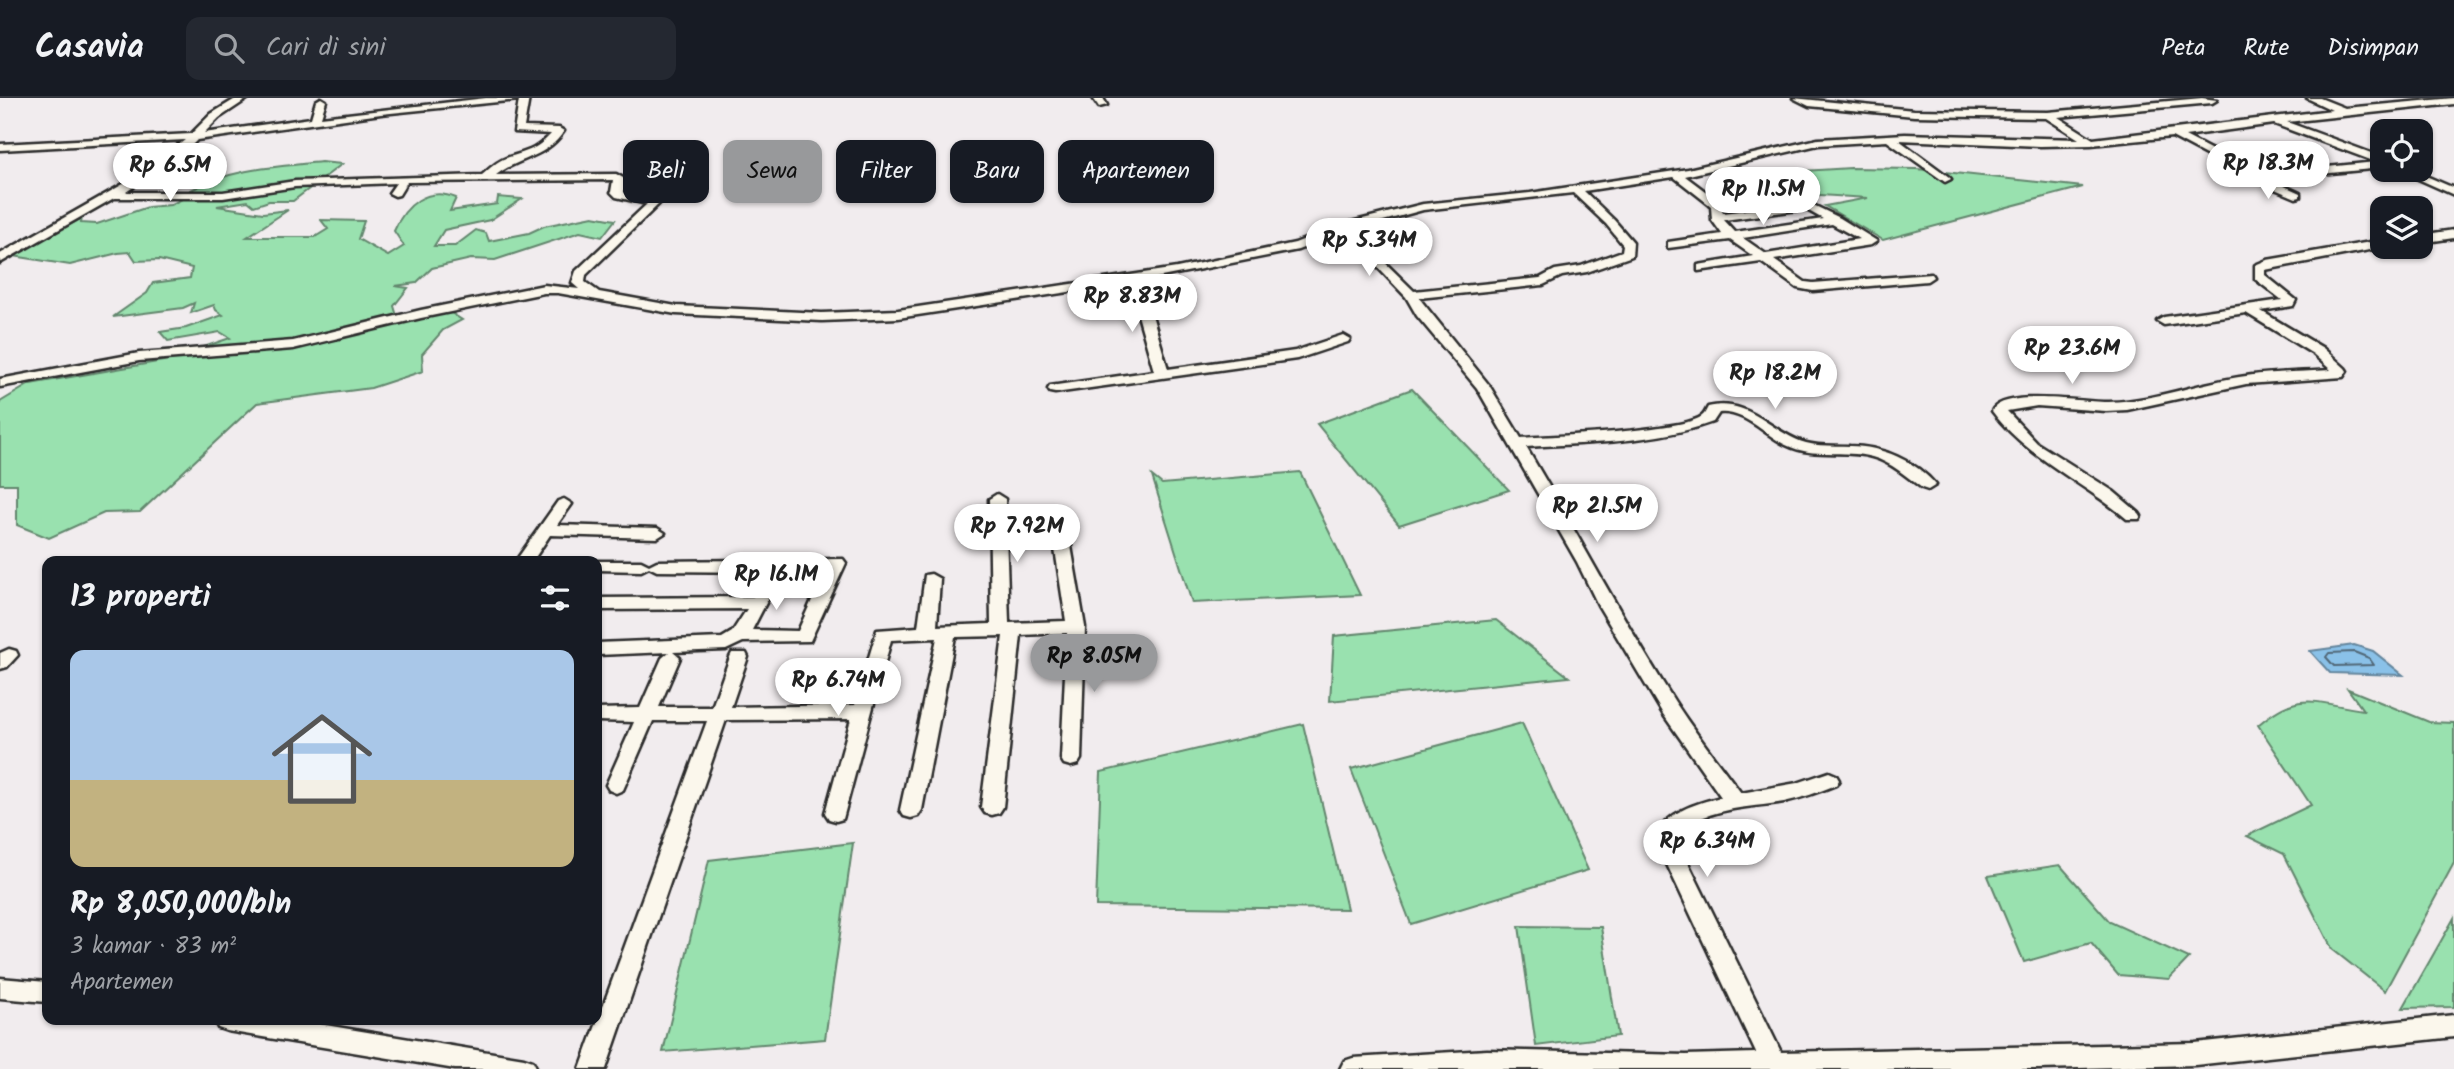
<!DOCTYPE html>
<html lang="id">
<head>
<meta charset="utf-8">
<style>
  :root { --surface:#171b24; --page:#242831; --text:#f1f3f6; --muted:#9ea1a6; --line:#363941; --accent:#98999b }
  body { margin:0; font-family:Kalam,sans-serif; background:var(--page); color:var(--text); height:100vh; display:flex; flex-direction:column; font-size:26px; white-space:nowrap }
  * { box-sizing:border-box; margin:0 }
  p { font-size:23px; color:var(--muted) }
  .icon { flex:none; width:38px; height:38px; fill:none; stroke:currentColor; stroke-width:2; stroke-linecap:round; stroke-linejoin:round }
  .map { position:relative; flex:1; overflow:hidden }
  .details { position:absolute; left:42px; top:458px; width:560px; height:469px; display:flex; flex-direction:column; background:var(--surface); border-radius:14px; box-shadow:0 2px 5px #0004 }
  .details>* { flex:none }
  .banner { position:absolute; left:623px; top:42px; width:665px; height:63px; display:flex; gap:14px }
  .buttons { position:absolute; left:2370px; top:21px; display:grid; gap:14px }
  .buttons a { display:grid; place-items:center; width:63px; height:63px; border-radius:14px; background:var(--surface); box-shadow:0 2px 5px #0004; font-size:35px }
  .price { position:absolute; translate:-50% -60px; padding:0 16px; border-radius:24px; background:#fff; color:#222; font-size:23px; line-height:46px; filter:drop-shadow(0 2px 4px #0008) }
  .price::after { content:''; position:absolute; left:50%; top:42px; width:21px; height:16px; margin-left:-10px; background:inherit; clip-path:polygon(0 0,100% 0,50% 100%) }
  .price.current { background:var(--accent); color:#111 }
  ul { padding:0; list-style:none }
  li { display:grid; align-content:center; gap:14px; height:371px; padding:0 28px }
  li+li { border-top:2px solid var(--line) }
  li span { display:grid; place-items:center; height:217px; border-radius:14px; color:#555 }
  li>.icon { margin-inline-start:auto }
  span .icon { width:126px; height:126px; fill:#fffc; stroke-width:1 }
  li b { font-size:30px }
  h2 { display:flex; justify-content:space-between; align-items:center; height:84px; padding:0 28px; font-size:30px }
  .chip { padding:0 24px; border-radius:14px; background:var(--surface); box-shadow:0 2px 5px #0004; font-size:24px; line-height:63px }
  .chip.current { background:var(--accent); color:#111 }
  header { display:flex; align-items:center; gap:42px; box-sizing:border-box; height:98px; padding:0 35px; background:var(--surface); border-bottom:2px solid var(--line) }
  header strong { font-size:33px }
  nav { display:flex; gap:38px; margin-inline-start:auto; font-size:24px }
  .search { width:490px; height:63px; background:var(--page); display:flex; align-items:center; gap:18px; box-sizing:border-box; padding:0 24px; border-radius:14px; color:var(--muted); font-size:26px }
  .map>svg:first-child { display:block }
</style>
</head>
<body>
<header>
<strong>Casavia</strong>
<div class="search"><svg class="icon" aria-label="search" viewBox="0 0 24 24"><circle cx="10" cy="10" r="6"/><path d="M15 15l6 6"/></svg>Cari di sini</div>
<nav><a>Peta</a><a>Rute</a><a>Disimpan</a></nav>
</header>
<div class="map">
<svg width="2454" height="971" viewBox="0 0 2454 971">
  <rect width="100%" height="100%" fill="#f1ecee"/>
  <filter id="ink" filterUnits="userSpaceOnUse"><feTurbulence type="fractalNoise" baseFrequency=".0143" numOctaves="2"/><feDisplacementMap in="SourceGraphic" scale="14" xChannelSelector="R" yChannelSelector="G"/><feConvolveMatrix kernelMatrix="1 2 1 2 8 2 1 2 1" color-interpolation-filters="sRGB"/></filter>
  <g filter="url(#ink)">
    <g fill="#99e1af" stroke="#62866d" stroke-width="2">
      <path d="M 321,64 L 342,66 L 293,103 L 269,103 L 254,108 L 248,103 L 217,108 L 263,115 L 288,112 L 247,139 L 315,139 L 328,131 L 321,122 L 364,123 L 358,141 L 388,158 L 404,148 L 394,133 C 405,107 427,88 456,100 L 450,113 L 497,106 L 498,99 L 522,101 L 490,122 L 444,132 L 434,148 L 455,148 L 476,132 L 486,135 L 489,143 L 529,135 L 544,128 L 593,118 L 615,122 L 602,139 L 580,134 L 495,162 L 471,161 L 432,170 L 416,185 L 395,188 L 408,190 L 394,208 L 397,218 L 451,215 L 462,222 L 443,232 L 422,256 L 423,273 L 371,290 L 257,305 L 140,414 L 104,415 L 49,440 L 17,427 L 17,386 L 0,386 L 0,304 L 30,286 L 163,263 L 230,240 L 220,234 L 168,243 L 160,234 L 186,230 L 223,217 L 216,212 L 214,207 L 191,215 L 194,205 L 183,210 L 113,219 L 147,195 L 153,185 L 190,180 L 192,170 L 159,162 L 136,163 L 130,154 L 118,155 L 70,167 L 13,158 L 82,120 L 81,125 L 97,126 L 148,109 L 170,107 L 195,95 L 191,92 C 234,70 274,69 321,64 Z"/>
      <polygon points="1851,70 1917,71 2083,89 1883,142 1825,108 1868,100 1736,92 1736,77"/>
      <polygon points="1412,291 1509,392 1399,427 1317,326"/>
      <polygon points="1300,374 1360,497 1192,505 1152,378 1162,386"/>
      <polygon points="1496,522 1569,579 1330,603 1334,538"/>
      <path d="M 2348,591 L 2429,624 L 2454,625 L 2454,765 L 2385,893 L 2332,851 L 2284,756 L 2247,738 L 2311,707 L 2258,627 C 2300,591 2314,605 2363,612 Z"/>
      <polygon points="1522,625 1588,772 1411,826 1351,671"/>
      <polygon points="1303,626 1347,811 1096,808 1101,674"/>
      <polygon points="853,745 825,941 663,954 709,762"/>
      <polygon points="2060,767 2110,824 2189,860 2169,881 2118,877 2091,845 2024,864 1988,778"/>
      <polygon points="2454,820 2454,909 2403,910"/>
      <polygon points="1519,828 1601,829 1618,938 1536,948"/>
    </g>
    <polygon fill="#8ac1e8" stroke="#64859c" stroke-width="2" points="2354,547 2373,553 2403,577 2330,575 2310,553"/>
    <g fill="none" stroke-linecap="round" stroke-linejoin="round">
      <polygon stroke="#516777" stroke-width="2" points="2354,554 2369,560 2374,567 2334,568 2326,559 2329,555"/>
      <defs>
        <g id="minor">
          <path d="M 237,0 L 249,0 L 219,20 L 204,35 L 311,20 L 316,3 L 321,0 L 326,3 L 321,19 L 486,0 L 529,0 L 524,29 L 559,30 L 564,33 C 547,60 519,59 496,77 L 616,76 L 625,81 L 624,94 L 661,104 L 586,177 L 585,184 L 599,194 L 676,208 L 822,215 L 898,212 L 1177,170 L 1295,145 L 1343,126 L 1423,106 L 1530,95 L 1688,71 L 1818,41 L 1905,36 L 2079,41 L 2046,20 L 1914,18 L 1809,8 L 1793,0 L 1914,12 L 2048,14 L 2202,0 L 2217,2 L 2212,5 L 2058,19 L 2093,41 L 2332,12 L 2307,0 L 2320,0 L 2345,10 L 2454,0 L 2454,6 L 2287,24 L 2382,59 L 2382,70 L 2269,81 L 2300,95 L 2300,99 L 2296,100 L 2251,81 L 2172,39 L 2091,47 L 2040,48 L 1899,42 L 1949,79 L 1951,81 L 1945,84 L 1887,43 L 1818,47 L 1685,78 L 1721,105 L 1723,115 L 1807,104 L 1840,120 L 1877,143 L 1871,147 L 1774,162 L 1805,184 L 1813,185 L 1931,176 L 1933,179 L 1927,183 L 1813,193 L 1797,190 L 1761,164 L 1698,173 L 1698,167 L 1753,158 L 1730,142 L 1668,150 L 1668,144 L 1722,136 L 1712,122 L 1711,108 L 1674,79 L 1584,93 L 1614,122 L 1633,144 L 1632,158 L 1587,174 L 1562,178 L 1543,187 L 1419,200 L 1489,287 L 1521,340 C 1551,338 1684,333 1702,318 C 1705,316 1706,312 1708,309 C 1749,299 1770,334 1806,345 C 1820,349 1835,347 1850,348 C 1881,348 1916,363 1936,387 L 1928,392 L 1922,390 C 1907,379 1891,364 1872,359 C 1843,351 1814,361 1786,347 C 1765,337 1744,312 1719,315 L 1713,324 C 1655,345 1588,345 1526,349 C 1577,434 1622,521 1675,604 C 1695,635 1719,665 1741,695 L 1797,685 L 1829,674 L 1836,677 L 1839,682 L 1836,687 C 1819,694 1802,700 1784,704 C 1750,710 1698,709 1676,740 L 1781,954 L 2195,945 L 2454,917 L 2454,939 L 2195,967 L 2039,971 L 1340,971 L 1344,963 L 1353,960 L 1487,952 L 1686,957 L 1756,955 L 1654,739 C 1668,713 1694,706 1721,699 L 1663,616 L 1598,507 L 1577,464 L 1477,290 L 1417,218 L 1406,199 L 1344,134 L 1298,152 L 1146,182 L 1153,193 L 1150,210 L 1168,271 L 1295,253 L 1343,237 L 1350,241 L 1348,244 L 1297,261 L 1055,295 L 1050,294 L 1048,291 L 1050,288 L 1154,273 L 1136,210 L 1141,193 L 1134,184 L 898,220 L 822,223 L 676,216 L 558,195 L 544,195 L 421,220 L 293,251 L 139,263 L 0,289 L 0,281 L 139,255 L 293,243 L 421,212 L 544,187 L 579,191 L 572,185 L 576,173 L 647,106 L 616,99 L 611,94 L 613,82 L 407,84 L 399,97 L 395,98 L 389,95 L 396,85 L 295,89 L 223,100 L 114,100 L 0,165 L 0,156 L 134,80 L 185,42 L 0,52 L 0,46 L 191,36 L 211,16 ZM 519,2 L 514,34 L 551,36 C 535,53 527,53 506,60 C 497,63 489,71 482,77 L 295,83 L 223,94 L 126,94 L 186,53 L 197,42 L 381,16 ZM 2274,26 L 2376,64 L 2258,76 L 2185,38 ZM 1573,95 L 1606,126 L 1623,147 L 1622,153 L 1581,168 L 1555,172 L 1540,180 L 1414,193 L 1357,137 L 1354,131 L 1423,112 ZM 1805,111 L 1823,121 L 1735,134 L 1724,122 ZM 1832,126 L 1859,141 L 1766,156 L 1743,140 Z"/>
          <polygon points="1093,0 1103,0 1107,7 1099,9"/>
          <polygon points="2398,72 2412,72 2454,90 2454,97"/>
          <polygon points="2454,132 2454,140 2420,145 2420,137"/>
          <path d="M 2382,142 L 2382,149 L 2385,149 L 2265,172 L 2265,177 L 2296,202 L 2293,208 L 2261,213 L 2323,250 L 2345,270 L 2347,273 L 2343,279 L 2246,286 L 2127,312 L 2106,313 L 2037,308 L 2007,313 L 2037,345 L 2113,393 L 2139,415 L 2141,418 L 2139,421 L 2127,421 C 2083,384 2027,360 1992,313 C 2003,290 2086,305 2109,304 C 2155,303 2200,284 2246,278 C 2273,274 2303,274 2331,272 L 2313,256 L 2246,215 L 2164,227 L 2157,223 L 2164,219 L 2282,202 L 2255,181 L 2255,167 L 2267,162 Z"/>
          <path d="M 997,396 L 1005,401 L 1009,525 L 1066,523 L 1051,425 L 1059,420 L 1067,425 L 1085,529 L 1081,661 L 1078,666 L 1071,668 L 1064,666 L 1061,661 L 1067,535 L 1021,537 L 1003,709 L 999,715 L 992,717 L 985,715 L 981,709 L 1003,538 L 955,539 L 922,712 L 918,718 L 911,720 L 904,718 L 900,712 L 937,540 L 891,542 L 843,721 L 836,723 L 829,721 L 825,715 L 851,621 L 726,622 L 606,971 L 580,971 L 707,623 L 653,623 L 623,692 L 616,695 L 609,692 L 606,687 L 634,624 L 597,623 L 597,611 L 640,610 L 662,560 L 669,554 L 597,557 L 597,545 L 722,540 L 732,534 L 747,511 L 597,512 L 597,500 L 753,499 L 765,474 L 657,473 L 649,469 L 641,473 L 597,472 L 597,464 L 591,463 L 641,463 L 649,467 L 657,463 L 843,461 L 846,465 L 810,543 L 743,544 L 726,552 L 673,554 L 680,560 L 659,609 L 712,609 L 730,559 L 732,555 L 746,555 L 748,559 L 731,609 L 855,607 L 877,532 L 918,529 L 925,477 L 931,476 L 940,481 L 937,528 L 991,526 L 989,401 ZM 826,471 L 798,533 L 752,532 L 782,474 Z"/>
          <polygon points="564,401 572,406 557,427 657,430 665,435 657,440 550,437 532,464 515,464 558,403"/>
          <polygon points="9,551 16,553 18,557 7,569 0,571 0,555"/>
          <polygon points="0,880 47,884 47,904 0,900"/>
          <polygon points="215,922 295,922 524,960 533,963 537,971 455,971 227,933 218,930"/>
        </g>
      </defs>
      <use href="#minor" stroke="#2b2b2b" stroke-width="5"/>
      <use href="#minor" fill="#fbf7ec" fill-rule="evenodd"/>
    </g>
  </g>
</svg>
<div class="buttons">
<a><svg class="icon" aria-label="locate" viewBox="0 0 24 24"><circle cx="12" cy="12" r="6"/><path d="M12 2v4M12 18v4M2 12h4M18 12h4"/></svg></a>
<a><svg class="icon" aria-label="layers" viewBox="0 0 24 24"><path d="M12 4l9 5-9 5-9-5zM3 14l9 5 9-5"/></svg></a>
</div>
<b class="price" style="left:2268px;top:103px">Rp 18.3M</b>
<b class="price" style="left:170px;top:105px">Rp 6.5M</b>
<b class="price" style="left:1763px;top:129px">Rp 11.5M</b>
<b class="price" style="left:1369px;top:180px">Rp 5.34M</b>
<b class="price" style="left:1132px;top:236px">Rp 8.83M</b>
<b class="price" style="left:2072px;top:288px">Rp 23.6M</b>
<b class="price" style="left:1775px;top:313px">Rp 18.2M</b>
<b class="price" style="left:1597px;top:446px">Rp 21.5M</b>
<b class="price" style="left:1017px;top:466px">Rp 7.92M</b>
<b class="price" style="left:776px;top:514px">Rp 16.1M</b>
<b class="price current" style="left:1094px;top:596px">Rp 8.05M</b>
<b class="price" style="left:838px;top:620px">Rp 6.74M</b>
<b class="price" style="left:1707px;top:781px">Rp 6.34M</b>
<div class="banner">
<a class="chip">Beli</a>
<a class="chip current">Sewa</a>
<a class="chip">Filter</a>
<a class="chip">Baru</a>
<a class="chip">Apartemen</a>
</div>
<section class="details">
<h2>13 properti<svg class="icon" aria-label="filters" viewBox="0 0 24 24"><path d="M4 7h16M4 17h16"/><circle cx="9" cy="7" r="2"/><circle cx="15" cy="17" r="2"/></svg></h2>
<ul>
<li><span style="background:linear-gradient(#a9c7e8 60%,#c2b280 0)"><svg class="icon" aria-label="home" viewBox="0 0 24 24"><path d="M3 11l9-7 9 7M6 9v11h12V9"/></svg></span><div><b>Rp 8,050,000/bln</b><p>3 kamar · 83 m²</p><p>Apartemen</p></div></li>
</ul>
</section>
</div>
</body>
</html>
